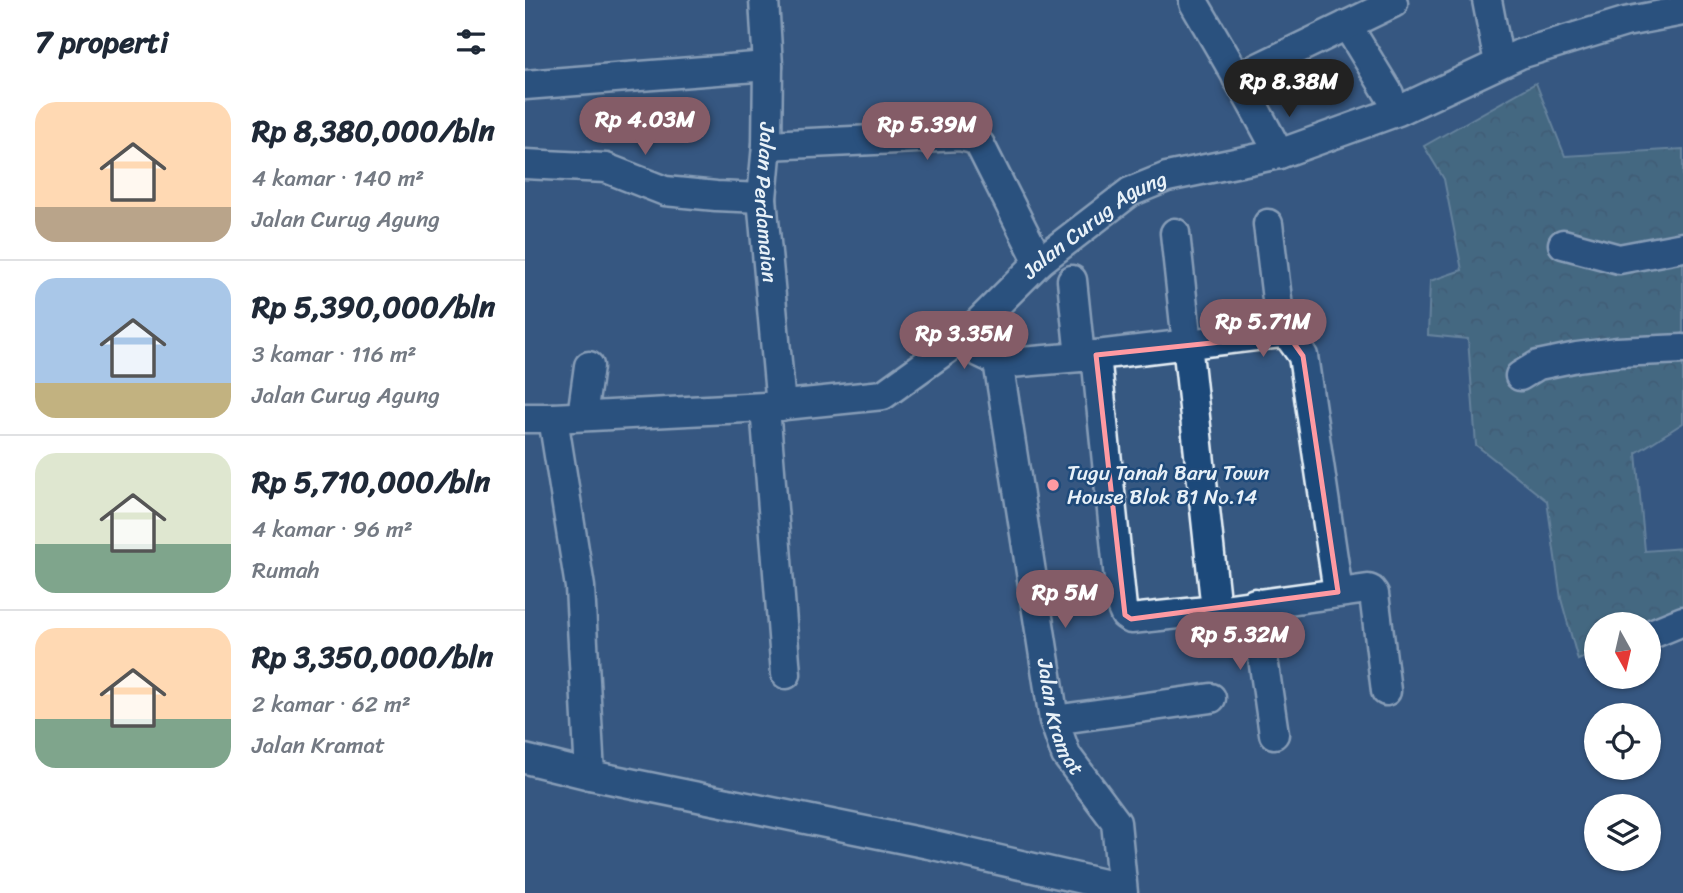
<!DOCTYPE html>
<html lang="id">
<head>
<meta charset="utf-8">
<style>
  :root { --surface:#fff; --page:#f6f6f7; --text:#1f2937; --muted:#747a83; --line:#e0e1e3; --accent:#845c67 }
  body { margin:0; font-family:Sriracha,sans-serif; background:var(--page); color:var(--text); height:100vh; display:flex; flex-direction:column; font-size:26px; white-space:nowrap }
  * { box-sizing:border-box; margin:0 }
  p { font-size:23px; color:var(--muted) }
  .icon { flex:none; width:38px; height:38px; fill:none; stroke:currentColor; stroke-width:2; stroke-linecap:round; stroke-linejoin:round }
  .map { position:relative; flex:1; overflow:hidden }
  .details { display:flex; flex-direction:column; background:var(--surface); width:525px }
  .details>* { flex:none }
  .needle { width:46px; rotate:172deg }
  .fabs { position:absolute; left:1059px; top:612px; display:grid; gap:14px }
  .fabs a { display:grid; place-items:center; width:77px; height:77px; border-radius:50%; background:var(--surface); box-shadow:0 2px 5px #0004; font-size:35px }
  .price { position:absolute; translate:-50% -60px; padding:0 16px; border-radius:24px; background:var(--accent); color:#fff; font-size:23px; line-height:46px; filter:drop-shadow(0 2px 4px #0008) }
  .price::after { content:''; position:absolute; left:50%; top:42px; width:21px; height:16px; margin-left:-10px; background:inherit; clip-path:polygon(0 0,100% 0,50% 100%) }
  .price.selected { background:#222; color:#fff }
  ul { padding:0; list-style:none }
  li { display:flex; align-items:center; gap:21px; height:175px; padding:0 35px }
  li+li { border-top:2px solid var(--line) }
  li span { display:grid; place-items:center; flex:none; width:196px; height:140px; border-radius:21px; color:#555 }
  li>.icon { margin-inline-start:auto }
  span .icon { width:84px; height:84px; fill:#fffc; stroke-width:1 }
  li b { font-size:30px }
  h2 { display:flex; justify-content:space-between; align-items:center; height:84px; padding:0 35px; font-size:30px }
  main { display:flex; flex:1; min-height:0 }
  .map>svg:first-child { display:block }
</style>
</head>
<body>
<main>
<section class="details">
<h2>7 properti<svg class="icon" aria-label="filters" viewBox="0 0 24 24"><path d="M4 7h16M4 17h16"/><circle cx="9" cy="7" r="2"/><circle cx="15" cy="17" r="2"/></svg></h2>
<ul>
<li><span style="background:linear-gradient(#ffd9b3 75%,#b9a48a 0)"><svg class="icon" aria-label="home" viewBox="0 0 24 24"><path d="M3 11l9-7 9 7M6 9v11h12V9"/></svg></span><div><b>Rp 8,380,000/bln</b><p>4 kamar · 140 m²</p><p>Jalan Curug Agung</p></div></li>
<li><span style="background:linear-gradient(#a9c7e8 75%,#c2b280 0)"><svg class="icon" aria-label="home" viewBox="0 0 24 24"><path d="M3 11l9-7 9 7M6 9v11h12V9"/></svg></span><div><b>Rp 5,390,000/bln</b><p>3 kamar · 116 m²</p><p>Jalan Curug Agung</p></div></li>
<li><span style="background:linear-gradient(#dfe7d0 65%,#7fa58c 0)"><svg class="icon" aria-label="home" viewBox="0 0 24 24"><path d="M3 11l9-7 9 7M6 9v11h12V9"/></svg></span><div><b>Rp 5,710,000/bln</b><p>4 kamar · 96 m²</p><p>Rumah</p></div></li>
<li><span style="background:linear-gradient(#ffd9b3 65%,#7fa58c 0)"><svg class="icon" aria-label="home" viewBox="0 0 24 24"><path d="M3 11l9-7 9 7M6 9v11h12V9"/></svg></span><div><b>Rp 3,350,000/bln</b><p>2 kamar · 62 m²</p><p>Jalan Kramat</p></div></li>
</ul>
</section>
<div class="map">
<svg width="1158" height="893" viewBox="0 0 1158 893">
  <defs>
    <pattern id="forest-crowns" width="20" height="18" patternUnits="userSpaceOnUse" patternTransform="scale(1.75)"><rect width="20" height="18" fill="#547c82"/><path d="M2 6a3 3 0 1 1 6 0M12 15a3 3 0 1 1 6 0" fill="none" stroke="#4e6569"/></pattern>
  </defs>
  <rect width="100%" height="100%" fill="#365881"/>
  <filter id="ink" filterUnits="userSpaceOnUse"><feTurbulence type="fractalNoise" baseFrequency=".0143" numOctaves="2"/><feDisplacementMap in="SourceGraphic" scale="14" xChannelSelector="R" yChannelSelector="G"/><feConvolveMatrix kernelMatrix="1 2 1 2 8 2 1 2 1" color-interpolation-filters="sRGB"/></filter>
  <g filter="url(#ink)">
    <polygon fill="url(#forest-crowns)" stroke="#9eb6bd" stroke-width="2" points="1011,83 1040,156 1158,149 1158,423 1111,453 1120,551 1158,548 1158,617 1124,625 1071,625 1071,652 1053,660 1036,599 1022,501 951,445 943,339 903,335 905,281 937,270 919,179 899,146"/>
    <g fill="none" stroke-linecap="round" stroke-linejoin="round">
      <defs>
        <g id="minor">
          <path id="s1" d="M 239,0 L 243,66 L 242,145 L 237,198 L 256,406"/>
          <path d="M 669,0 L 669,3 C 698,53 728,102 754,154"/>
          <polyline points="962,0 974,63"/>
          <polyline points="822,25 864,94"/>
          <polyline points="712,78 868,3"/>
          <polyline points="0,85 243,66"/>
          <polyline points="242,145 435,136 449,139 455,145 514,262"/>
          <polyline points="0,164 81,168 140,191 191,196 237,198"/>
          <polyline points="743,224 756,333"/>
          <polyline points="650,233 691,610"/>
          <polyline points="1038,244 1094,259 1158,247"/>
          <polyline points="547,280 555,357"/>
          <polyline points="440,336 454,352 473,361 485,363 555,357 756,333 763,335 778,356 813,592"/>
          <polyline points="571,355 597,608 600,615 606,619 691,610 843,589 846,590 849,594 861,691"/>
          <path id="s2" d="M 473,361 L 529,720 L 541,755 L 591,822 L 598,893"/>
          <polyline points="995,376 1013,365 1052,357 1092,352 1158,349"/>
          <polyline points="240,407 261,674"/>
          <polyline points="57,416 64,366"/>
          <path id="s3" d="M 0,418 L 28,418 L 240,407 L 358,395 L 440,336 L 514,262 L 605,192 L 642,177 L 754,154 L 873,111 L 995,54 L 1100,22 L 1158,11"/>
          <polyline points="28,418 55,587 65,775"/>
          <polyline points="730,603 749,734"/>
          <polyline points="1124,635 1158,621"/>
          <polyline points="529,720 686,698"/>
          <polyline points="0,759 65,775 404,844 596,888"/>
        </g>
      </defs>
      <use href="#minor" stroke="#e8f1f8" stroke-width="33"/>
      <use href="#minor" stroke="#1f4a7a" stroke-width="28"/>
    </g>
  </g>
  <path d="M0 0H1158V893H0ZM 763,335 L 778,356 L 813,592 L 606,619 L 600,615 L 571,355 Z" fill="#365881" fill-opacity=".55" fill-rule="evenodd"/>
  <path fill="none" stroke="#ff9aa2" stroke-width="5" stroke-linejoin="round" d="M 763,335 L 778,356 L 813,592 L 606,619 L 600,615 L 571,355 Z"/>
  <circle fill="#ff9aa2" stroke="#1f4a7a" stroke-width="2.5" cx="528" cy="485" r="7"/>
  <g text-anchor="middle" stroke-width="5" stroke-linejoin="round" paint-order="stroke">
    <g font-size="21" fill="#e8f1f8" stroke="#1f4a7a">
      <text dy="7" stroke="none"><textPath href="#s1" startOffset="203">Jalan Perdamaian</textPath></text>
      <text dy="7" stroke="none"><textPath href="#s3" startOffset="632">Jalan Curug Agung</textPath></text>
      <text dy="7" stroke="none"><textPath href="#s2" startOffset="362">Jalan Kramat</textPath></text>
    </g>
    <g font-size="21" fill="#e8f1f8" stroke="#1f4a7a" text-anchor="start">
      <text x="542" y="480">Tugu Tanah Baru Town<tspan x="542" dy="24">House Blok B1 No.14</tspan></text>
    </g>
  </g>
</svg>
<div class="fabs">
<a><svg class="needle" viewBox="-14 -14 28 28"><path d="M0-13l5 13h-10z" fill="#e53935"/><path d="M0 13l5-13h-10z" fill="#747a83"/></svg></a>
<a><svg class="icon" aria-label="locate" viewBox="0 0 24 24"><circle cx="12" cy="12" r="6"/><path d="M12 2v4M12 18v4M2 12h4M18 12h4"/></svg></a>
<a><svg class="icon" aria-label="layers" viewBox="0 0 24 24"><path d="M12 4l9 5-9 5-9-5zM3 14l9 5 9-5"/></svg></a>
</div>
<b class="price selected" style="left:764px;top:119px">Rp 8.38M</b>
<b class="price" style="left:120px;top:157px">Rp 4.03M</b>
<b class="price" style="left:402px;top:162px">Rp 5.39M</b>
<b class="price" style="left:738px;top:359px">Rp 5.71M</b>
<b class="price" style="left:439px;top:371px">Rp 3.35M</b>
<b class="price" style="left:540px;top:630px">Rp 5M</b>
<b class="price" style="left:715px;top:672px">Rp 5.32M</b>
</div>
</main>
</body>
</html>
